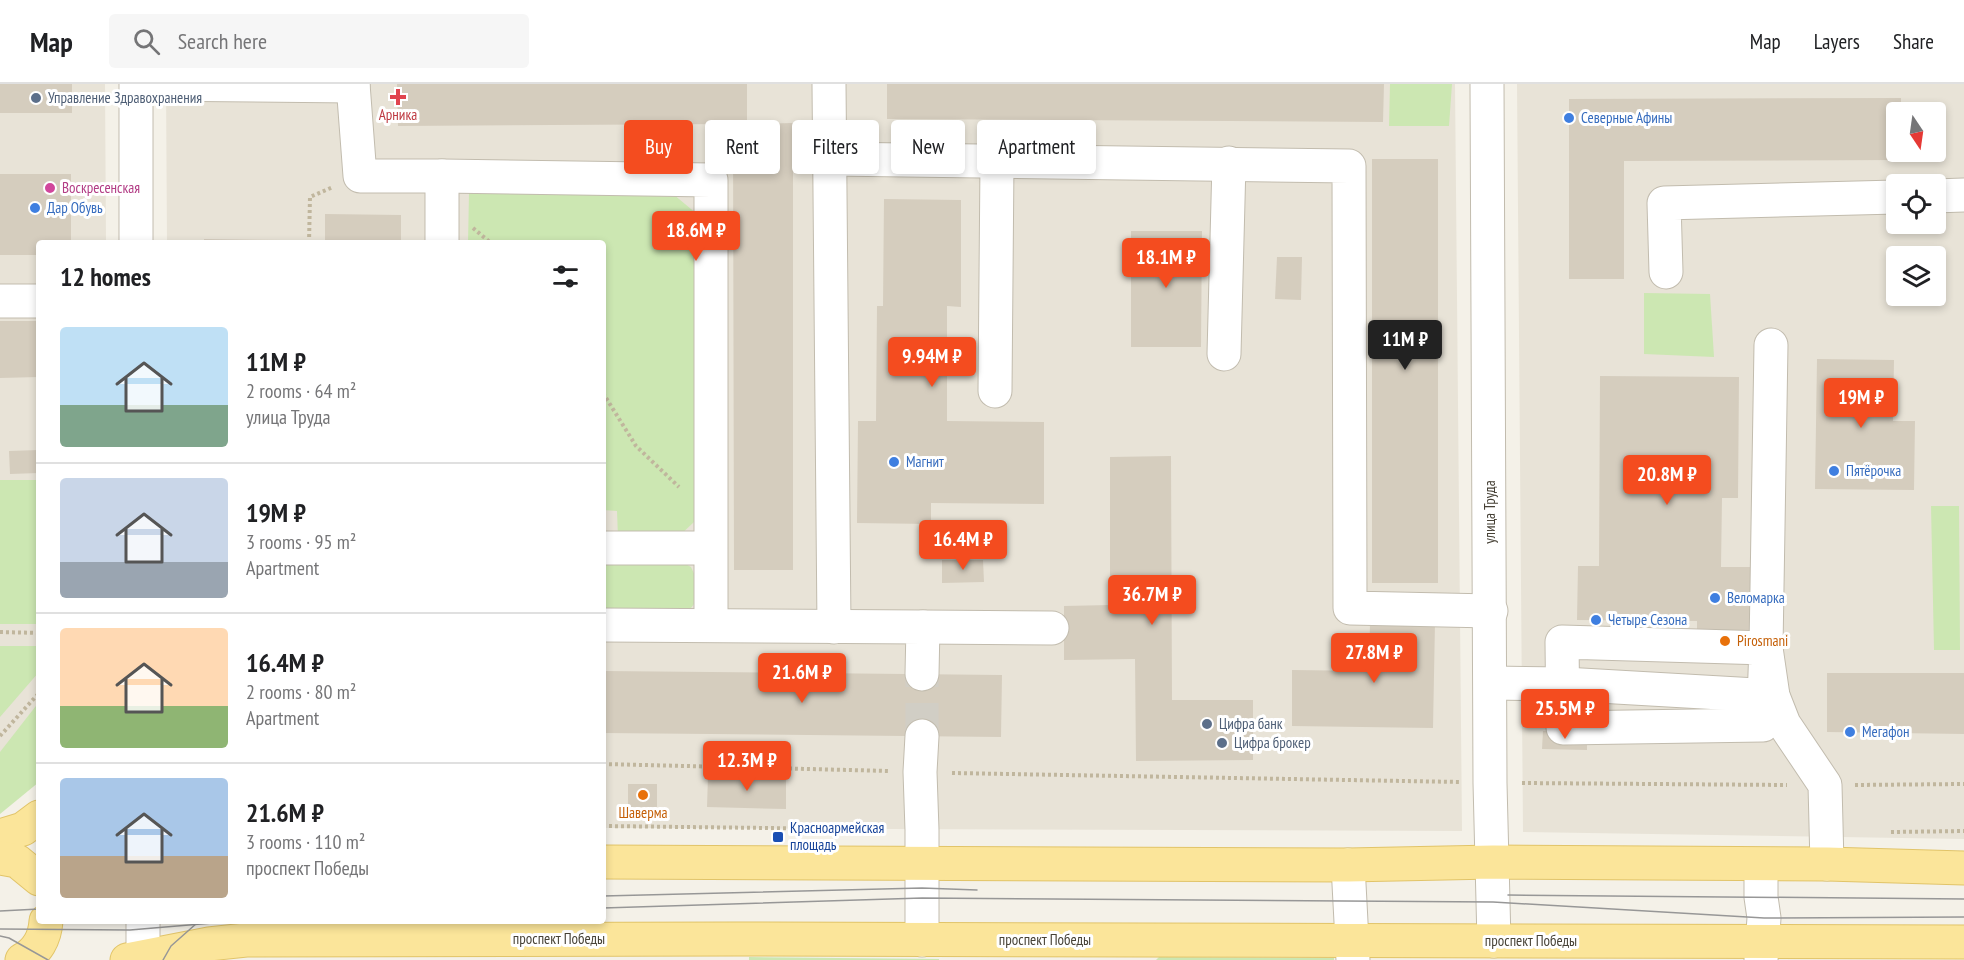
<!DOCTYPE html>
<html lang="en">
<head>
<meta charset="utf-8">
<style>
  :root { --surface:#fff; --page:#f6f6f6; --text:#202124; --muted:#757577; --line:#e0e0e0; --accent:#f44c1f }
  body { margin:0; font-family:"PT Sans Narrow",sans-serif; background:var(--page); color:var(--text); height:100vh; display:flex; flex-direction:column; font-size:22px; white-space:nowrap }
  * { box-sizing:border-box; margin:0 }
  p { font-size:20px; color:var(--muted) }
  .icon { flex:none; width:33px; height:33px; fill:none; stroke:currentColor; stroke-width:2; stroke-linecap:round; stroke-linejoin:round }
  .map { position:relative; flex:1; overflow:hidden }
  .panel { position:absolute; left:36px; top:156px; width:570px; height:684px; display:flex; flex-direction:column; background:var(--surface); border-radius:6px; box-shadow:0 3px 9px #0003 }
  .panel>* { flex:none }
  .banner { position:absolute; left:624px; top:36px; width:570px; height:54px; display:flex; gap:12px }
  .needle { width:39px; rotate:167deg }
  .tools { position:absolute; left:1886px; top:18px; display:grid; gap:12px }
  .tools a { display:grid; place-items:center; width:60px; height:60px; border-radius:6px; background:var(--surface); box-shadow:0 3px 9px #0003; font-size:30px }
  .price { position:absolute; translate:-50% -51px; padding:0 14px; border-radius:6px; background:var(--accent); color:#fff; font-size:20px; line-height:39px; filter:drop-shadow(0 2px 3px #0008) }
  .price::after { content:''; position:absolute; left:50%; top:36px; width:18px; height:14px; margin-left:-9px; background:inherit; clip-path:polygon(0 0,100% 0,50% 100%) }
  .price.selected { background:#222; color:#fff }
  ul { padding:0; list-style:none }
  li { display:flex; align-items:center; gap:18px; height:150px; padding:0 24px }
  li+li { border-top:2px solid var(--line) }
  li span { display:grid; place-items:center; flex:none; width:168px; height:120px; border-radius:6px; color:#555 }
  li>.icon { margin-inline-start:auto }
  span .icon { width:72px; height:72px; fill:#fffc; stroke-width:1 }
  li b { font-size:26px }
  h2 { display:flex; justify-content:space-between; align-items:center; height:72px; padding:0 24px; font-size:26px }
  .tag { padding:0 21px; border-radius:6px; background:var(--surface); box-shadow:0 3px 9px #0003; font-size:21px; line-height:54px }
  .tag.selected { background:var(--accent); color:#fff }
  header { display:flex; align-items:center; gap:36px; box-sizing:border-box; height:84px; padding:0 30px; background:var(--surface); border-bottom:2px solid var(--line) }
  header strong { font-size:28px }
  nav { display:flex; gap:33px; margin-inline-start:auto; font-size:21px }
  .search { width:420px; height:54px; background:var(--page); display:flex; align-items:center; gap:15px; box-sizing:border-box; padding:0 21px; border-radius:6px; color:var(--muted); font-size:22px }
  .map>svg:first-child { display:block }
</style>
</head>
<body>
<header>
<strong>Map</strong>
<div class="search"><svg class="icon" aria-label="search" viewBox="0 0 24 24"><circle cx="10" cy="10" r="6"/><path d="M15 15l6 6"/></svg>Search here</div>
<nav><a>Map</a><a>Layers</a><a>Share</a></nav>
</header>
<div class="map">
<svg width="1964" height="876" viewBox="0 0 1964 876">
  <rect width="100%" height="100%" fill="#f4f1e8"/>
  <g fill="#e8e3d7" fill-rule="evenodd">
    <polygon points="0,0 105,0 106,159 39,159 39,694 0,720"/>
    <polygon points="166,0 1455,0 1462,747 603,744 603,159 167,159"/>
    <path d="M 1517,0 L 1964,0 L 1964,755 L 1523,748 ZM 1896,28 L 1935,28 L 1935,68 L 1896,68 ZM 1896,100 L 1935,100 L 1935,140 L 1896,140 ZM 1896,172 L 1935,172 L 1935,212 L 1896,212 Z"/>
  </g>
  <g fill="#cce7b2">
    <polygon points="1390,0 1452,0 1449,42 1389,42"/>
    <polygon points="469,109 673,110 697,130 694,438 677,454 618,453 617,427 603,426 603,159 468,159"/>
    <polygon points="1644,209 1710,210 1714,273 1644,270"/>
    <rect x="0" y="396" width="39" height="144"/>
    <polygon points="1931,422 1959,422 1960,566 1934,566"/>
    <polygon points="674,474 691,483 697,496 697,516 688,528 603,527 603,478"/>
    <polygon points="0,562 39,562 39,588 0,633"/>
    <polygon points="39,618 39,698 0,730 0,668"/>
    <polygon points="749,873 939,875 939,876 749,876"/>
    <polygon points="1159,873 1334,874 1334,876 1156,876"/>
  </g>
  <g fill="#d5cdbe">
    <rect x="0" y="0" width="72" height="29"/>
    <polygon points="397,0 747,0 747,40 793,39 793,486 734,486 733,40 398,42"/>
    <polygon points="887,0 1384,0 1383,38 887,35"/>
    <polygon points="1901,14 1901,28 1896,28 1896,68 1901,68 1901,76 1624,77 1624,195 1569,195 1569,15"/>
    <rect x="1372" y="75" width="66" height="424"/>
    <polygon points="0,90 71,90 71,159 39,159 39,171 0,171"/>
    <polygon points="884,115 961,116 961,223 947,222 947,337 1044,338 1044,420 931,419 931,440 857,439 858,337 876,337 877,222 883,222"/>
    <polygon points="325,130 401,131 401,159 325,159"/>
    <polygon points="1131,147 1202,147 1201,263 1131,263"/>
    <polygon points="204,155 283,156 283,159 204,159"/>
    <polygon points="1277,173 1302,173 1301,216 1275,215"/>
    <polygon points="0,237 39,237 39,293 0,294"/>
    <polygon points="1817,275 1894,276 1893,337 1915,337 1914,406 1815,405"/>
    <polygon points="1600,292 1739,293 1738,414 1722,414 1721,483 1751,483 1751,557 1697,557 1697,537 1577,536 1578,482 1599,482"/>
    <polygon points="39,366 39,389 10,390 9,367"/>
    <polygon points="1171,372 1172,616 1253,616 1253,676 1136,677 1135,575 1064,576 1064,522 1110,521 1110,373"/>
    <polygon points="942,476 983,476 984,498 942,499"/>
    <polygon points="1370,538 1435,538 1433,644 1292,642 1292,586 1369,587"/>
    <polygon points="603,587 1002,591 1001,653 603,649"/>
    <polygon points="1827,589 1964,589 1964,650 1827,648"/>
    <polygon points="1543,647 1587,647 1587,666 1542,665"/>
    <polygon points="708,691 786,693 786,725 707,723"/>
    <rect x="628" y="700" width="29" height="23"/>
  </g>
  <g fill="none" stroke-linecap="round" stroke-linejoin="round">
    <polyline stroke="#d1cec5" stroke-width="33" stroke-dasharray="33 16" stroke-linecap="butt" points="922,652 922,590"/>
    <defs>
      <g id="minor">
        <polyline points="136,0 136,159"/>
        <polyline points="142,0 353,2"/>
        <polyline points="353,0 360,92 442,92 442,159"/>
        <polyline points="829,0 834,543"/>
        <polyline points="1487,0 1490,699 1494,857"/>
        <polyline points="830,75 1349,82 1350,524 1491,527"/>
        <polyline points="442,92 711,96 711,541"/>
        <polyline points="1935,112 1964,111"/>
        <polyline points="1666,188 1664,119 1896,113"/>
        <polyline points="0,217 39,217"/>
        <polyline points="1771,261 1766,564 1773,612 1784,640 1825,701 1827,780"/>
        <polyline points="1224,270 1229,79"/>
        <polyline points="995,307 997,77"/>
        <polyline points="603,464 710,464"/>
        <polyline points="603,541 923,543 922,590"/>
        <polyline points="923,543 1052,544"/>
        <polygon points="1562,558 1766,564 1763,641 1563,644"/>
        <polyline points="1491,599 1564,600 1773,612"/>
        <polyline points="1348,781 1353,876"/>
        <polyline points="143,837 143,874"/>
        <polyline points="922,856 922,746 920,688 922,652"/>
        <polyline points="1761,876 1764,834 1761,813 1761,781"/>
      </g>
      <g id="major">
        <polyline points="0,752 23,745 39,733"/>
        <polyline points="0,774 17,777 39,795"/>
        <polyline points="603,778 1348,781 1493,778 1827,780 1964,784"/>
        <path d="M 22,876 C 37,868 45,854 46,837"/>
        <polyline points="127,876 209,860 246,856 738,855 1964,858"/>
      </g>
    </defs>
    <use href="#minor" stroke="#c2bcae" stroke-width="35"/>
    <use href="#major" stroke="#e1c469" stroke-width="35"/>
    <g stroke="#c0b69d" stroke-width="4" stroke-dasharray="3 3" stroke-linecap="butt">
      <polyline points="473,144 491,159"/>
      <polyline points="309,159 310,113 333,103"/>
      <polyline points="603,309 636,362 679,403"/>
      <polyline points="0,548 39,549"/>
      <polyline points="0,652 39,609"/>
      <polyline points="603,680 890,687"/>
      <polyline points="952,689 1460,698"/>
      <polyline points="1522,699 1787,701"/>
      <polyline points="1855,701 1964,700"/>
      <polyline points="603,742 848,745"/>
      <polyline points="1891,748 1964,747"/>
    </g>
    <use href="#minor" stroke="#fff" stroke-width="33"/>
    <use href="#major" stroke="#fbe59a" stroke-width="33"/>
    <g stroke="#979797" stroke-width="1.5">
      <polyline points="1508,811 1964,815"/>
      <polyline points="603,812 922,804 977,806"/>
      <polyline points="603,824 922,814 1493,818 1764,834 1964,833"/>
      <polyline points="0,827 39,825"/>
      <polyline points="0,845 130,846 236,837"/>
      <polyline points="0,852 9,854 48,876"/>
      <polyline points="163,876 171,862 197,839"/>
    </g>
  </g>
  <path fill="#e0444e" stroke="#fff" stroke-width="2" d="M395 4h6v6h6v6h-6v6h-6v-6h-6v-6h6z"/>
  <g fill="#5c6f8a" stroke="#fff" stroke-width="2">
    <circle cx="36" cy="14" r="6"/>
    <circle cx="1207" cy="640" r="6"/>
    <circle cx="1222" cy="659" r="6"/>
  </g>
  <g fill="#3f7fe0" stroke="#fff" stroke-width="2">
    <circle cx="1569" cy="34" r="6"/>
    <circle cx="35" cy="124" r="6"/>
    <circle cx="894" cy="378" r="6"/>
    <circle cx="1834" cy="387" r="6"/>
    <circle cx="1715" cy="514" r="6"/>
    <circle cx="1596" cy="536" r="6"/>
    <circle cx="1850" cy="648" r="6"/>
  </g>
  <circle fill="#d1479c" stroke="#fff" stroke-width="2" cx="50" cy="104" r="6"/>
  <g fill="#e8710a" stroke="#fff" stroke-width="2">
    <circle cx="1725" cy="557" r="6"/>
    <circle cx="643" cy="711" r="6"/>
  </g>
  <rect fill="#1a4fb4" stroke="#fff" stroke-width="2" x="772" y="747" width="12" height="12" rx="3"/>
  <g text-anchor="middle" stroke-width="6" stroke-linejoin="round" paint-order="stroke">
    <g font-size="15" fill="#4e5e75" stroke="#fff" text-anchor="start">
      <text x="48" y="19">Управление Здравохранения</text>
      <text x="1219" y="645">Цифра банк</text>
      <text x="1234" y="664">Цифра брокер</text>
    </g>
    <g font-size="15" fill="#be3a42" stroke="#fff">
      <text x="398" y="36">Арника</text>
    </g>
    <g font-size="15" fill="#366cbe" stroke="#fff" text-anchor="start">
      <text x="1581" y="39">Северные Афины</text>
      <text x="47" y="129">Дар Обувь</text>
      <text x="906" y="383">Магнит</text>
      <text x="1846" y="392">Пятёрочка</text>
      <text x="1727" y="519">Веломарка</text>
      <text x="1608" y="541">Четыре Сезона</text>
      <text x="1862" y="653">Мегафон</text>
    </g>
    <g font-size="15" fill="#b23c85" stroke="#fff" text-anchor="start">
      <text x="62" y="109">Воскресенская</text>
    </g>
    <g font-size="15" fill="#474237" stroke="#fff">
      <text transform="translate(1490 428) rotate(-90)" y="5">улица Труда</text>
      <text x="559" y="860">проспект Победы</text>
      <text x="1045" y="861">проспект Победы</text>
      <text x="1531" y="862">проспект Победы</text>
    </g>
    <g font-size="15" fill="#c56008" stroke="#fff" text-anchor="start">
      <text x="1737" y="562">Pirosmani</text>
      <text x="643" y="734" text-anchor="middle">Шаверма</text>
    </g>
    <g font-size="15" fill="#164399" stroke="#fff" text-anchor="start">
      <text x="790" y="749">Красноармейская<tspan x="790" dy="17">площадь</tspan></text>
    </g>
  </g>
</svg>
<div class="tools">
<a><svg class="needle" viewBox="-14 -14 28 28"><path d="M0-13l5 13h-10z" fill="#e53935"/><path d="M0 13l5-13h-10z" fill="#757577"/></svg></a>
<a><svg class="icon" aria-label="locate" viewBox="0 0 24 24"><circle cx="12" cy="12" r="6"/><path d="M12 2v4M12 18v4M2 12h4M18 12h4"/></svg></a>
<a><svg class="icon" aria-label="layers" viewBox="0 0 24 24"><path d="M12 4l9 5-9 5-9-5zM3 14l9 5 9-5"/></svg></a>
</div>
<b class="price" style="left:696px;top:178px">18.6M ₽</b>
<b class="price" style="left:1166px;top:205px">18.1M ₽</b>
<b class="price selected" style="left:1405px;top:287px">11M ₽</b>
<b class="price" style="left:932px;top:304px">9.94M ₽</b>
<b class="price" style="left:1861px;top:345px">19M ₽</b>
<b class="price" style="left:1667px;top:422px">20.8M ₽</b>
<b class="price" style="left:963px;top:487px">16.4M ₽</b>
<b class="price" style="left:1152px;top:542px">36.7M ₽</b>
<b class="price" style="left:1374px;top:600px">27.8M ₽</b>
<b class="price" style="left:802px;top:620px">21.6M ₽</b>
<b class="price" style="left:1565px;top:656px">25.5M ₽</b>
<b class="price" style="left:747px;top:708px">12.3M ₽</b>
<div class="banner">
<a class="tag selected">Buy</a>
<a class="tag">Rent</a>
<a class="tag">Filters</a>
<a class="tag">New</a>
<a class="tag">Apartment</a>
</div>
<section class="panel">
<h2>12 homes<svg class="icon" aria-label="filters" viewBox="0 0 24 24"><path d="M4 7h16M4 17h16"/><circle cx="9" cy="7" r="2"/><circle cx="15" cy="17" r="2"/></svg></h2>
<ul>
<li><span style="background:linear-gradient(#bfe0f5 65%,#7fa58c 0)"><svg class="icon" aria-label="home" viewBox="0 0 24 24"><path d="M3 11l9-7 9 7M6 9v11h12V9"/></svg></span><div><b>11M ₽</b><p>2 rooms · 64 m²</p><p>улица Труда</p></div></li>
<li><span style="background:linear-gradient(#c9d6e8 70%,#9aa5b1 0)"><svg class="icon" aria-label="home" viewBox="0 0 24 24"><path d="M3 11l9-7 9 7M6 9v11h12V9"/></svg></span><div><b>19M ₽</b><p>3 rooms · 95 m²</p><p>Apartment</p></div></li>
<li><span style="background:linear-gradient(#ffd9b3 65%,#8fb573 0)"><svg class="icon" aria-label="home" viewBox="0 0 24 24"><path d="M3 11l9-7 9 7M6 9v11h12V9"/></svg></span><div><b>16.4M ₽</b><p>2 rooms · 80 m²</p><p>Apartment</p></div></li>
<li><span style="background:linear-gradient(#a9c7e8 65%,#b9a48a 0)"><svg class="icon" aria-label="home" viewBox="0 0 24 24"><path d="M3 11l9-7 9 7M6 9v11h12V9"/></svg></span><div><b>21.6M ₽</b><p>3 rooms · 110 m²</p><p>проспект Победы</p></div></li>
</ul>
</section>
</div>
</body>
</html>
